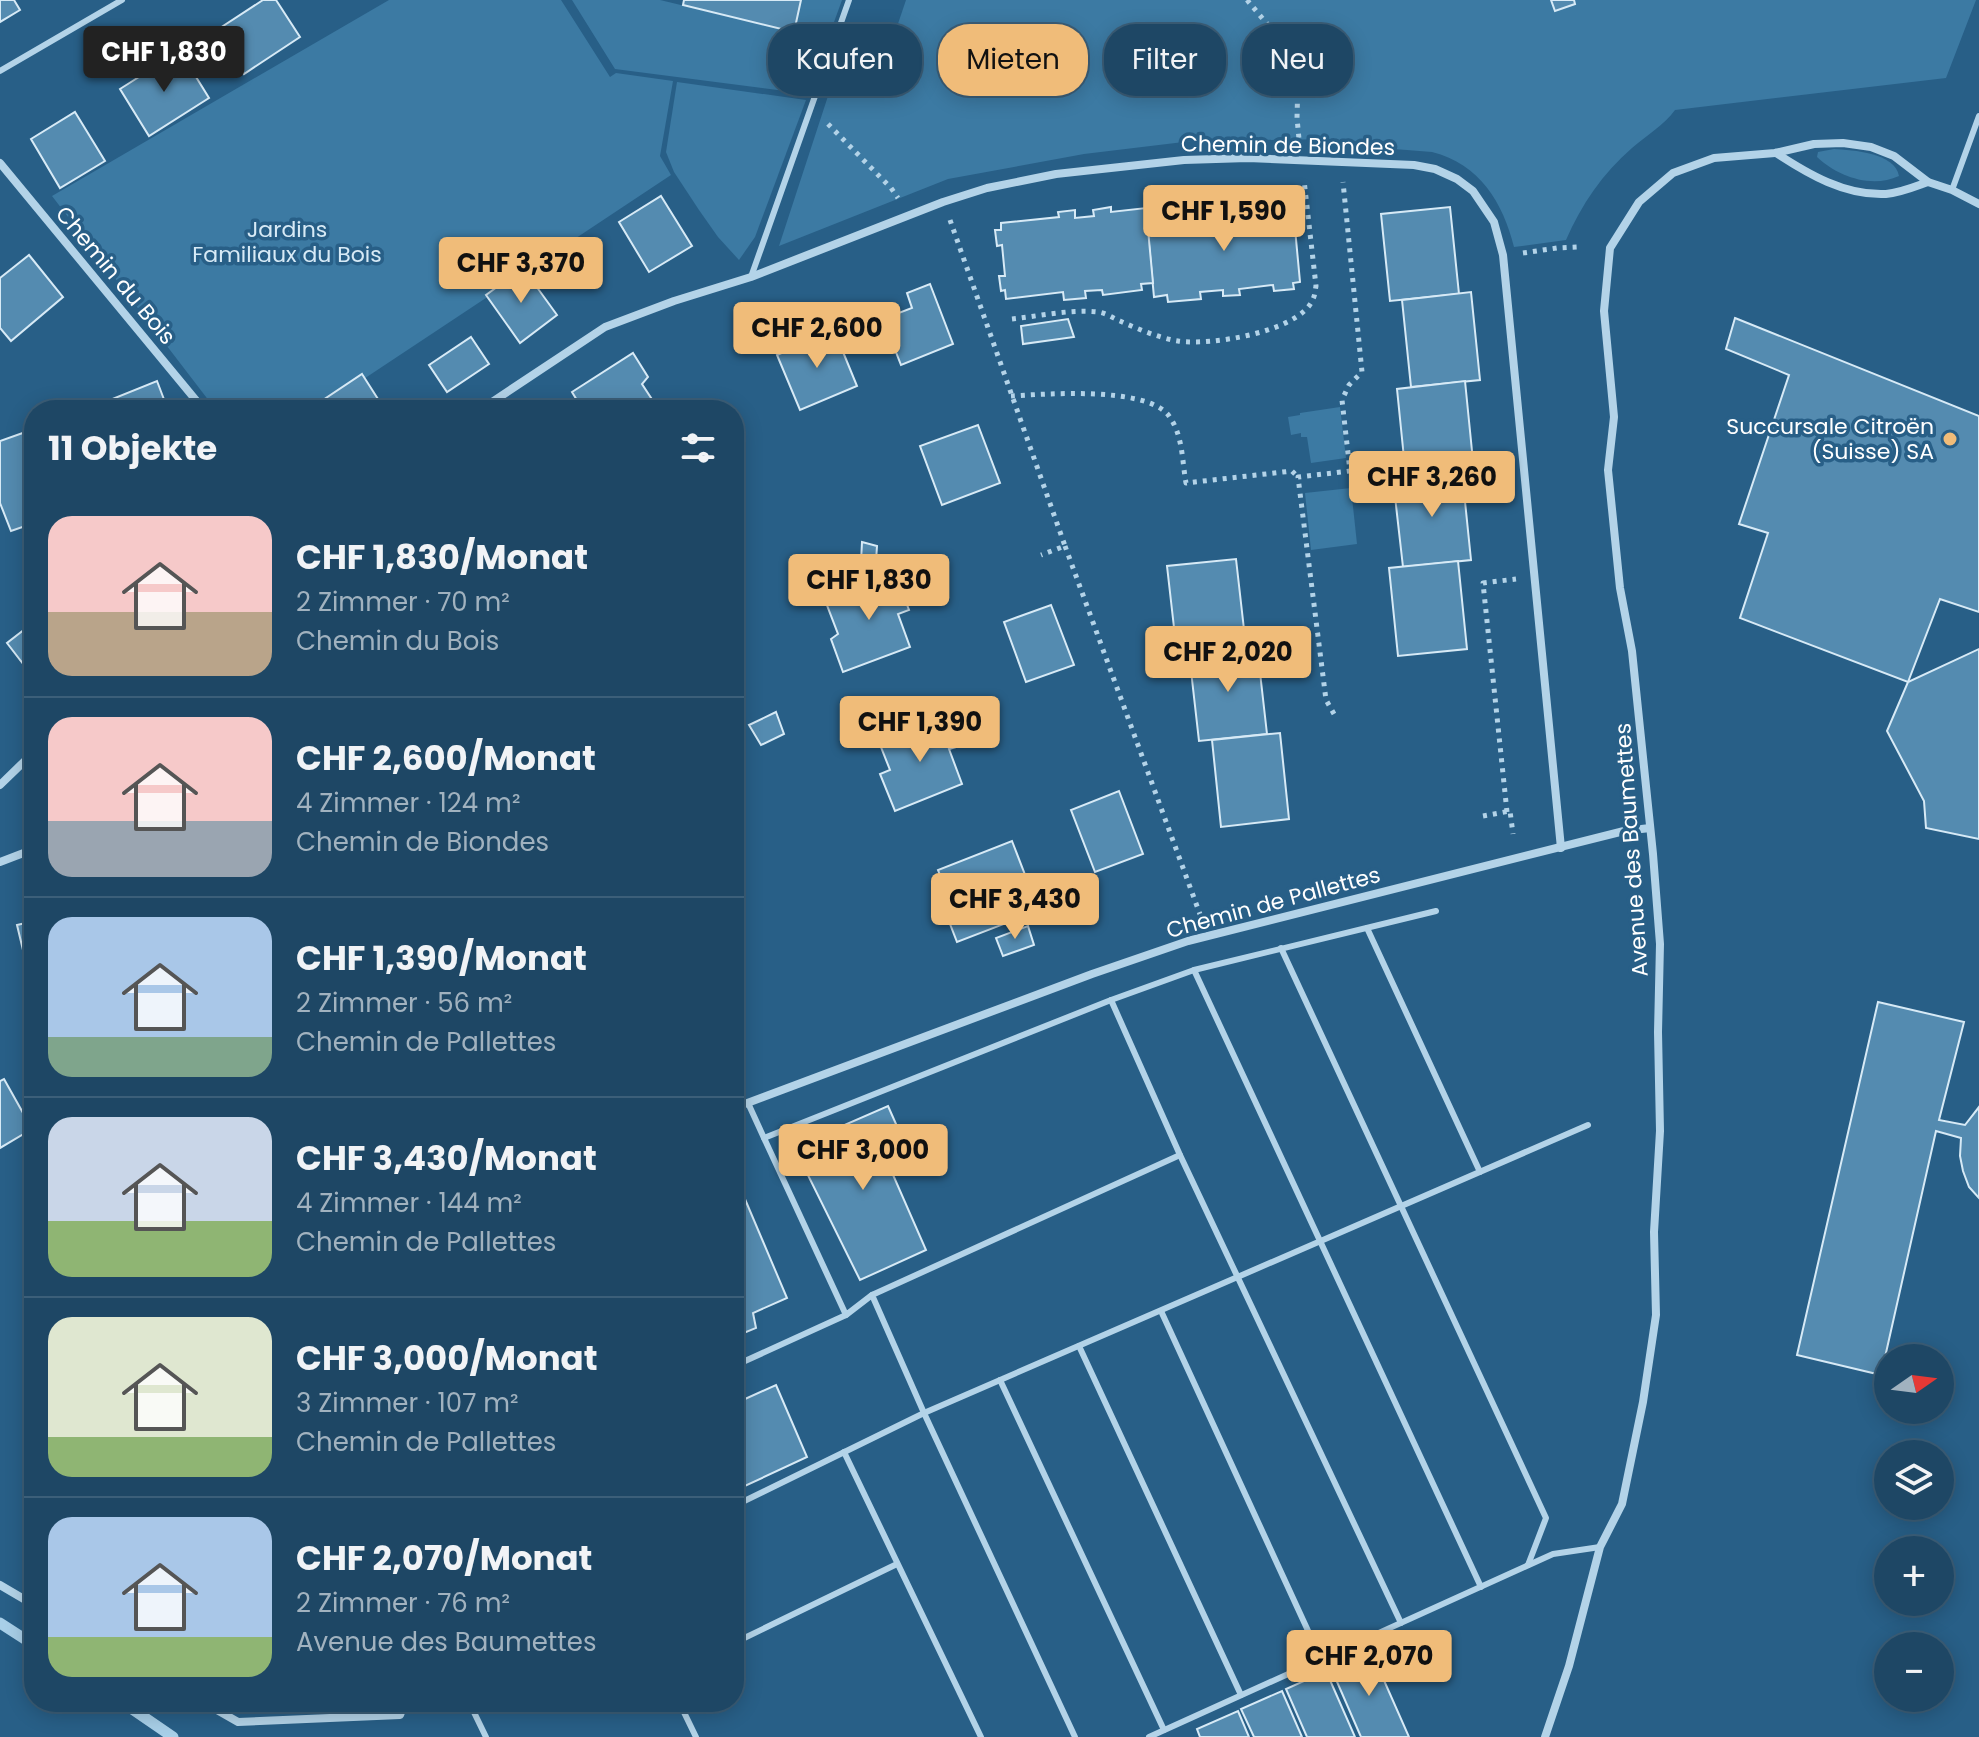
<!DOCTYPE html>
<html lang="de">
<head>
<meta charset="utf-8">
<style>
  :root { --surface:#1e4765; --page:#2b516e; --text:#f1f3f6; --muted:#a1b2bf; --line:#3c5f79; --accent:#f0bc79 }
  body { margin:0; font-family:Poppins,sans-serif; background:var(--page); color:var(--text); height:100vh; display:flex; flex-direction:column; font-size:30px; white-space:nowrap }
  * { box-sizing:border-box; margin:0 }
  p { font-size:26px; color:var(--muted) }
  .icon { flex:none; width:44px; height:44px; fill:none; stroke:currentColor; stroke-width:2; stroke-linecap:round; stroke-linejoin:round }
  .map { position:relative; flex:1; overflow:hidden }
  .details { position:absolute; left:24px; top:400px; width:720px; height:1312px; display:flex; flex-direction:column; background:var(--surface); border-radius:32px; box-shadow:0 4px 20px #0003,0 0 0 2px var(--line) }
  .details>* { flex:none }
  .hud { position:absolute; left:768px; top:24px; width:760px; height:72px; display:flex; gap:16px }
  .needle { width:52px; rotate:76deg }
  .tools { position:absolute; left:1874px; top:1344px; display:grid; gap:16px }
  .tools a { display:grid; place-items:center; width:80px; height:80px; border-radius:50%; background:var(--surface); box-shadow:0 4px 20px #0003,0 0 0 2px var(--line); font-size:40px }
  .price { position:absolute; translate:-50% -68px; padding:0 18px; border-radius:8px; background:var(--accent); color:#111; font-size:26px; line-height:52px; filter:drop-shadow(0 2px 4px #0008) }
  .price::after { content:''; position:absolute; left:50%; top:48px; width:24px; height:18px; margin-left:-12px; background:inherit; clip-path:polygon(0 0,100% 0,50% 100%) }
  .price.selected { background:#222; color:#fff }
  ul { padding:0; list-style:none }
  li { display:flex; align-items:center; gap:24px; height:200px; padding:0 24px }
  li+li { border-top:2px solid var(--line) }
  li span { display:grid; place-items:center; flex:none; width:224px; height:160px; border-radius:24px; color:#555 }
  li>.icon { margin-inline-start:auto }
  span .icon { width:96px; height:96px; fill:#fffc; stroke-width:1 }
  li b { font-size:34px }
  h2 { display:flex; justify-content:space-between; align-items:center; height:96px; padding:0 24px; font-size:34px }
  .pill { padding:0 28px; border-radius:32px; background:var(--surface); box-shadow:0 4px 20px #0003,0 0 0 2px var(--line); font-size:28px; line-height:72px }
  .pill.selected { background:var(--accent); color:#111 }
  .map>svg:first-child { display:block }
</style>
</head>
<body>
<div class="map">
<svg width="1979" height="1737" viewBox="0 0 1979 1737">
  <rect width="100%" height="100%" fill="#285f87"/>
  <g fill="#3c7aa3">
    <polygon points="389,0 561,0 610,77 616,73 673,81 660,156 671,175 317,410 216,410 52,196"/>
    <polygon points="572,0 660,0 793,32 801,0 842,0 808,94 615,69"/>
    <path d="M 906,0 L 1976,0 L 1946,78 L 1675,110 C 1664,125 1647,135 1632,148 C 1603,173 1581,205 1566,240 L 1514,247 C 1503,203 1480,164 1432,152 C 1424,151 1415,151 1407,150 C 1384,148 1361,147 1337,145 L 1334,139 L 1192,141 L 1084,154 L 948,179 L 779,246 L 829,93 L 839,87 L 873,98 Z"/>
    <polygon points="677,82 806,100 755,237 739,260 718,237 699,210 674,172 666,152"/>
    <path d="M 1834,149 C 1853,150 1895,153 1899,176 C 1871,189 1837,176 1817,157 L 1818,152 Z"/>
    <polygon points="1340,407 1346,458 1311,463 1307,437 1301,437 1301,433 1291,435 1288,417 1300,415 1300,413"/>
    <polygon points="1351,488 1357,544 1311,550 1305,493"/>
  </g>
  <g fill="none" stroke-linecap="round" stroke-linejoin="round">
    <g stroke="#a8cfe8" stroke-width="11">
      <polyline points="0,1623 34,1645"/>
      <polyline points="122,1702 173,1737"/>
    </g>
  </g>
  <g fill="#548bb0" stroke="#d7eaf6" stroke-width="2">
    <polygon points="0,0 14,0 20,10 0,22"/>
    <polygon points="263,0 276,0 300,37 244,74 217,30"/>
    <polygon points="684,0 801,0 794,32 683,5"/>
    <polygon points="1551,0 1574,0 1575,4 1555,11"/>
    <polygon points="180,51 209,98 149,136 120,89"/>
    <polygon points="75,112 105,161 60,188 31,139"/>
    <polygon points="661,196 692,246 649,272 619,222"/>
    <polygon points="1282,204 1283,209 1293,207 1300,282 1293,283 1294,289 1274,291 1273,285 1239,289 1240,295 1223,296 1223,290 1200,292 1201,299 1168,302 1167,295 1154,297 1147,223 1179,220 1178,214 1196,212 1197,222 1215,220 1214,210 1232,208 1232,214 1267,211 1266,206"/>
    <polygon points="1111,207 1111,212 1146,208 1153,283 1141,284 1142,290 1103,295 1102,290 1085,291 1086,298 1064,300 1063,292 1006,299 1005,290 1001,291 999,276 1005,276 1002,245 997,246 995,230 1001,230 1001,223 1059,217 1058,212 1075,210 1075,218 1094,216 1093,210"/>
    <polygon points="1450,207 1459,294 1390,301 1381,214"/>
    <polygon points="29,255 63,297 11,341 0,328 0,278"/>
    <polygon points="523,268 557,315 520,343 486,295"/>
    <polygon points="930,284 953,344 901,365 883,319 912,308 907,293"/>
    <polygon points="1471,292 1480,380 1411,387 1402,300"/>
    <polygon points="1735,318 1979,416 1979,612 1940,599 1908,682 1740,618 1768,533 1739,524 1789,375 1726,349"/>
    <polygon points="1068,319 1074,337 1023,344 1021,326"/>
    <polygon points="834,330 857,386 800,410 777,355"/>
    <polygon points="471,337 489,364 447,392 429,365"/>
    <polygon points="633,353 648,377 642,384 655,404 645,410 583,410 572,392"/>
    <polygon points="362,374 385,410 317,410 314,406"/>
    <polygon points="157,381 168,410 91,410 90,408"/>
    <polygon points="1465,381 1474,471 1406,478 1397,389"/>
    <polygon points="978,425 1000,483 942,505 920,446"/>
    <polygon points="34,429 34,523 11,531 0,503 0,441"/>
    <polygon points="1462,472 1471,560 1403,567 1393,479"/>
    <polygon points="862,542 877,546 876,561 881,570 865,576 861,562"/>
    <polygon points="1236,559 1246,647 1177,654 1167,566"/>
    <polygon points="1458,561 1467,649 1398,656 1389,568"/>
    <polygon points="895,573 909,610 898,614 910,647 843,672 831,639 838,634 825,600"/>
    <polygon points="1051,605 1074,665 1026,682 1004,622"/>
    <polygon points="34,622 34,678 7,643"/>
    <polygon points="1257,646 1267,734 1199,741 1189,653"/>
    <polygon points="1979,649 1979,839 1926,828 1924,801 1887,731 1908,682"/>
    <polygon points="776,712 784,734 761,745 749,725"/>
    <polygon points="944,716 956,747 949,749 962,784 895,811 880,774 890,770 879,742"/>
    <polygon points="1280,733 1289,819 1221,827 1212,740"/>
    <polygon points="1119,791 1143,854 1095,872 1071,810"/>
    <polygon points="1012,841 1027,880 1015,885 1027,915 957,942 945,911 952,905 938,870"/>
    <polygon points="34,921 34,992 33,992 17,925"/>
    <polygon points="1028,926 1034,945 1003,956 996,938"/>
    <polygon points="1878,1002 1964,1022 1939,1120 1965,1125 1979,1107 1979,1198 1969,1187 1963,1171 1960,1156 1961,1138 1936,1131 1881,1375 1797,1355"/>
    <polygon points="4,1079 32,1129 0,1148 0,1081"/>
    <polygon points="888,1106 904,1142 883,1152 926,1250 860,1280 794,1147"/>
    <polygon points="739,1185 787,1298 753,1313 756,1328 734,1337 734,1187"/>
    <polygon points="776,1385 807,1457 734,1491 734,1404"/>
    <polygon points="1371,1651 1409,1737 1361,1737 1331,1668"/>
    <polygon points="1326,1671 1355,1737 1307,1737 1286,1689"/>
    <polygon points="1282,1691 1302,1737 1254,1737 1241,1709"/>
    <polygon points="1238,1711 1249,1737 1200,1737 1197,1729"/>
  </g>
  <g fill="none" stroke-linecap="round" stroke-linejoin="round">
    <g stroke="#b3d3e8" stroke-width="5" stroke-dasharray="4 6" stroke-linecap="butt">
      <polyline points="1247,0 1284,44 1298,78 1297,118 1299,139"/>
      <polyline points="828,124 891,188 898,198"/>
      <polyline points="950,220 1065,546 1041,555"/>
      <polyline points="1523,253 1557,248 1577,247"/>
      <path d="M 1012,319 C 1040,316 1070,309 1098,312 C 1106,313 1113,318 1120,321 C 1138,329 1159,338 1178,341 C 1210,346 1300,332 1313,299 C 1315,295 1315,291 1316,286 L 1304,180"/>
      <path d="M 1011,396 C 1046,394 1147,386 1169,416 C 1183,435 1182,461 1186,483 L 1292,471 L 1298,477"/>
      <polyline points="1065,546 1201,917"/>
      <polyline points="1334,714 1326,700 1298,477 1350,471 1342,400 1349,385 1362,372 1343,182"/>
      <polyline points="1507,812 1483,583 1516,579"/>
      <polyline points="1483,816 1510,811 1513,834"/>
    </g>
    <g stroke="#b3d3e8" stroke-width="6">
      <polyline points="0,71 122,0"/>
      <polyline points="1952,190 1979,116"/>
      <polyline points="751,277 849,0"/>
      <polyline points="1367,928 1480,1172"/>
      <polyline points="1281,948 1546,1518 1528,1565"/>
      <polyline points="1194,970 1481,1587"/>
      <polyline points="1111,1000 1180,1155 1401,1623"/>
      <polyline points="748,1103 764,1138"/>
      <polyline points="872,1295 846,1315 764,1138 1111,1000 1194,970 1436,911"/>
      <polyline points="1161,1311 1321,1659"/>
      <polyline points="1079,1346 1241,1695"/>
      <polyline points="734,1366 846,1315"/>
      <polyline points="1000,1380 1164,1730"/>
      <polyline points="844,1452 981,1737"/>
      <polyline points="734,1506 924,1413 1588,1125"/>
      <polyline points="734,1643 897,1564"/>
      <polyline points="469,1702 486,1737"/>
      <polyline points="679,1702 696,1737"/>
      <polyline points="1075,1737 924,1413 872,1295 1180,1155"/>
      <polyline points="1149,1737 1553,1554 1600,1547"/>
    </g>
    <g stroke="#b3d3e8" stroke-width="8">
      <path d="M 1776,153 C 1808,174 1845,196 1886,194 C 1900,193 1914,187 1928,182"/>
      <polyline points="0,163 204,410"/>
      <polyline points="480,410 605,327 674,301 751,277 943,202 987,188 1056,174 1184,160 1248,158 1414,165 1435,169 1457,179 1473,191 1494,222 1503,255 1561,848"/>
      <polyline points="0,785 34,752"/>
      <polyline points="0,862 34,849"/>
      <polyline points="734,1108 1092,974 1188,941 1624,831 1650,828"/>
      <polyline points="0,1585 34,1605"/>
      <polyline points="203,1702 238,1722 400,1715 405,1702"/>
      <polyline points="1545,1737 1569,1666 1600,1547 1622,1504 1643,1402 1656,1315 1654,1232 1660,1131 1658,1032 1660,944 1653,854 1632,651 1620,588 1608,470 1614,417 1604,311 1610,248 1639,202 1673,173 1714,158 1775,153 1814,144 1843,143 1871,147 1894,156 1928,182 1952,190 1979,204"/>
    </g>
  </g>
  <circle fill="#f0bc79" stroke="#285f87" stroke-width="3" cx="1950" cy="439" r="8"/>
  <g text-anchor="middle" stroke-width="7" stroke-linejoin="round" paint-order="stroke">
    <g font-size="22" fill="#fff" stroke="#285f87">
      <text transform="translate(1288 145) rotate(1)" y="8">Chemin de Biondes</text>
      <text transform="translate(116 275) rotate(50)" y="8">Chemin du Bois</text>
      <text transform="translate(1631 850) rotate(-94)" y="8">Avenue des Baumettes</text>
      <text transform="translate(1273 902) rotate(-15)" y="8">Chemin de Pallettes</text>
    </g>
    <g font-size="22" fill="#d7eaf6" stroke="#285f87">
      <text x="287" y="237">Jardins<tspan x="287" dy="25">Familiaux du Bois</tspan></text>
    </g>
    <g font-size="22" fill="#fff" stroke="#285f87" text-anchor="end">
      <text x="1934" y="434">Succursale Citroën<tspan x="1934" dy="25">(Suisse) SA</tspan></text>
    </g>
  </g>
</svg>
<div class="tools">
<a><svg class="needle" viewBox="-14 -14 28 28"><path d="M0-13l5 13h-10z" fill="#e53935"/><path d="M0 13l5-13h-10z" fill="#a1b2bf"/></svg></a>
<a><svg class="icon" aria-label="layers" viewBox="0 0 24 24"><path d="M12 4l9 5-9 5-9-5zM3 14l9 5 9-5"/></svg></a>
<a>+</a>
<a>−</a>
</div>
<b class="price selected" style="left:164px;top:94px">CHF 1,830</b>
<b class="price" style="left:1224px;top:253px">CHF 1,590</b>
<b class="price" style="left:521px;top:305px">CHF 3,370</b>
<b class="price" style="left:817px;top:370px">CHF 2,600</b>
<b class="price" style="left:1432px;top:519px">CHF 3,260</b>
<b class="price" style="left:869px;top:622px">CHF 1,830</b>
<b class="price" style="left:1228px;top:694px">CHF 2,020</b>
<b class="price" style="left:920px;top:764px">CHF 1,390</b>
<b class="price" style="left:1015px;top:941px">CHF 3,430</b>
<b class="price" style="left:863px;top:1192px">CHF 3,000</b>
<b class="price" style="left:1369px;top:1698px">CHF 2,070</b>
<div class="hud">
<a class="pill">Kaufen</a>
<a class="pill selected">Mieten</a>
<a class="pill">Filter</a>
<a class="pill">Neu</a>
</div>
<section class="details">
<h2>11 Objekte<svg class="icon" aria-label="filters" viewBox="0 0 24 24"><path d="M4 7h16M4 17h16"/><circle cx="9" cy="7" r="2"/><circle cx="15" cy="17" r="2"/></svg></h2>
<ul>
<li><span style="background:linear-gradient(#f6c9c9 60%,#b9a48a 0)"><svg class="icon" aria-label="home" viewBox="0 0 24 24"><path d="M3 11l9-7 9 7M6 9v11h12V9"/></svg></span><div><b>CHF 1,830/Monat</b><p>2 Zimmer · 70 m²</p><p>Chemin du Bois</p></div></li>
<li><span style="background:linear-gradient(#f6c9c9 65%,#9aa5b1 0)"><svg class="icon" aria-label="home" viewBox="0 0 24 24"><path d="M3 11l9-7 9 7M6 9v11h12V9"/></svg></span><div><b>CHF 2,600/Monat</b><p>4 Zimmer · 124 m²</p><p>Chemin de Biondes</p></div></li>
<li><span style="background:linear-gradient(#a9c7e8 75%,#7fa58c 0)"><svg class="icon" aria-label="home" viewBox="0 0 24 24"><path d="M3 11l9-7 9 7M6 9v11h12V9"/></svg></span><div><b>CHF 1,390/Monat</b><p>2 Zimmer · 56 m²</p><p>Chemin de Pallettes</p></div></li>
<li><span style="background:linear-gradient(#c9d6e8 65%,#8fb573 0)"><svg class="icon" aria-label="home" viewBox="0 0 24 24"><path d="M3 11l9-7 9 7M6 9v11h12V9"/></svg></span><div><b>CHF 3,430/Monat</b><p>4 Zimmer · 144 m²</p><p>Chemin de Pallettes</p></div></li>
<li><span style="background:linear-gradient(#dfe7d0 75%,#8fb573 0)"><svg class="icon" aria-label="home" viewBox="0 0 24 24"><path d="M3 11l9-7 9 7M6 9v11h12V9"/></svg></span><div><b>CHF 3,000/Monat</b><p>3 Zimmer · 107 m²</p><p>Chemin de Pallettes</p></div></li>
<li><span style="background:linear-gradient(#a9c7e8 75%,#8fb573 0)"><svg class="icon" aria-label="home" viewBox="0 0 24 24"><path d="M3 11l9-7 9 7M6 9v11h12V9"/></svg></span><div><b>CHF 2,070/Monat</b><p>2 Zimmer · 76 m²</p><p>Avenue des Baumettes</p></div></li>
</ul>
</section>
</div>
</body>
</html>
